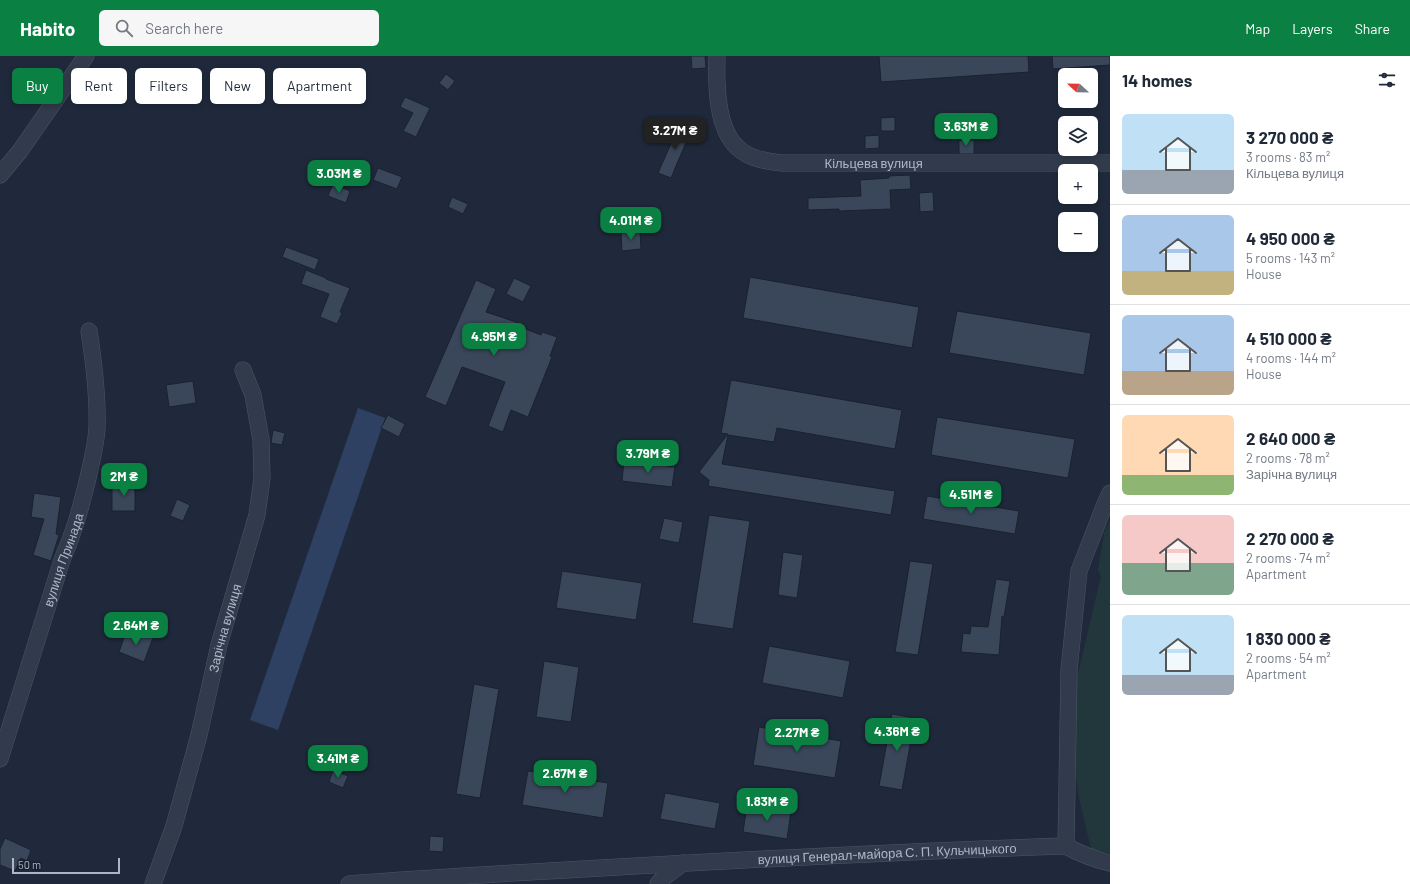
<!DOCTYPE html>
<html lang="en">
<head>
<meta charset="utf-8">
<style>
  :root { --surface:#fff; --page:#f6f6f7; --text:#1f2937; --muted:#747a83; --line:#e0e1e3; --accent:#0b8043 }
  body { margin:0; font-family:Barlow,sans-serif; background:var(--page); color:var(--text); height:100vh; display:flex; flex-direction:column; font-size:15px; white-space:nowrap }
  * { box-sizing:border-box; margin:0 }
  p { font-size:13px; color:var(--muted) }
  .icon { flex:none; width:22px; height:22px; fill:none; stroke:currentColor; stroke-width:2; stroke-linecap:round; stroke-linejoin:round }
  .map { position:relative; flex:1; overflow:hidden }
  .drawer { display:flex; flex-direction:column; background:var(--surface); width:300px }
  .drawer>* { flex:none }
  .hud { position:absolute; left:12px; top:12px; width:380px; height:36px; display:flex; gap:8px }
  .needle { width:26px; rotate:292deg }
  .fabs { position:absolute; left:1058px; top:12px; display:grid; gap:8px }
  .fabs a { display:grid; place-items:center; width:40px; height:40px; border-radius:6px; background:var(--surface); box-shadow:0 2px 6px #0003; font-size:20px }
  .scale { position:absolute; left:12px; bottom:10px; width:108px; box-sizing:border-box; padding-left:4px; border:2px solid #adb6c7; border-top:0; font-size:11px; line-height:14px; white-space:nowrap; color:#adb6c7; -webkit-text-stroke:3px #18202f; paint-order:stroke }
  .price { position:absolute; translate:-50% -34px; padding:0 9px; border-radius:8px; background:var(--accent); color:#fff; font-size:13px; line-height:26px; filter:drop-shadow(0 1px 2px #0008) }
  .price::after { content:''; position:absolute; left:50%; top:24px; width:12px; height:9px; margin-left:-6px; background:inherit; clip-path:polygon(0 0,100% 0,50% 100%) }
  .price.active { background:#222; color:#fff }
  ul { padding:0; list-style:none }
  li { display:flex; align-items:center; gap:12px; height:100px; padding:0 12px }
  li+li { border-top:1px solid var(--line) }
  li span { display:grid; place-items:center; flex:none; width:112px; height:80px; border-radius:6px; color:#555 }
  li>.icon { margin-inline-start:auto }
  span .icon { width:48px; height:48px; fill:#fffc; stroke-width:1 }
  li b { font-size:17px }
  h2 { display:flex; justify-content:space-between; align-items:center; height:48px; padding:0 12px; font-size:17px }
  .pill { padding:0 14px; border-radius:6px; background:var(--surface); box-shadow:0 2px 6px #0003; font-size:14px; line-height:36px }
  .pill.active { background:var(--accent); color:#fff }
  header { display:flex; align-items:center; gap:24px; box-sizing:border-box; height:56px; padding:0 20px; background:var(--accent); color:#fff }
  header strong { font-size:19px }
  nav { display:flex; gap:22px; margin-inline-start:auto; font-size:14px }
  .search { width:280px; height:36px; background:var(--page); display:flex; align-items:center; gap:10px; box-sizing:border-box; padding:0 14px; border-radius:6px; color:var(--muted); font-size:15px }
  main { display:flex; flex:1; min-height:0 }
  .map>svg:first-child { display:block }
</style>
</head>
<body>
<header>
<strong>Habito</strong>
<div class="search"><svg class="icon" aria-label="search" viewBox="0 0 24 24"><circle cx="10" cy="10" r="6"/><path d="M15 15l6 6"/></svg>Search here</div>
<nav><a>Map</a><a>Layers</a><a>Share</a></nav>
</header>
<main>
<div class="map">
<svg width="1110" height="828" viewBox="0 0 1110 828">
  <rect width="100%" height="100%" fill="#1f293b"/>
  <polygon fill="#21373c" points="1110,465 1110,797 1091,793 1079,742 1072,686 1077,622 1101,520 1098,514 1104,477"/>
  <polygon fill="#2f4162" points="358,352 385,362 278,674 250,664"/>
  <g fill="#3a475b" stroke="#1a2231">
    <polygon points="691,0 705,0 706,12 692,13"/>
    <polygon points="879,0 1028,0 1029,16 881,26"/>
    <polygon points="1052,0 1110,0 1110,9 1053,13"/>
    <polygon points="446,18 455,25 448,34 439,27"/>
    <polygon points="326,24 335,30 327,43 318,37"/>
    <polygon points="405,41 430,52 416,81 403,75 413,57 400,51"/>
    <polygon points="895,61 895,75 881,75 881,62"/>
    <polygon points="680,67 692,72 671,122 658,117"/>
    <polygon points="879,79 879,92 865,93 865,80"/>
    <rect x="959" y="84" width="15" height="14"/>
    <polygon points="378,112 402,121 397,133 373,124"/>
    <polygon points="910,119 911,133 890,134 891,153 839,155 839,153 808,154 808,142 861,140 860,124 889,122 889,120"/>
    <polygon points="333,128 350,135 346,147 328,140"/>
    <polygon points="933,136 934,155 920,156 919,137"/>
    <polygon points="452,141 468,148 463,158 448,151"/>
    <polygon points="640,175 641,193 622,195 621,177"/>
    <polygon points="286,191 319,203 315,214 282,201"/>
    <polygon points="306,214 326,222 326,223 350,232 340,256 342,257 337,268 320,261 329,238 301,228"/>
    <polygon points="750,221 919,251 912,292 743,262"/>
    <polygon points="514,222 531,230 523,246 506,238"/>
    <polygon points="476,224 496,233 486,256 516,266 515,269 541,279 542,276 557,281 550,300 552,301 528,361 511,354 503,376 488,370 505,326 462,311 446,350 425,341"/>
    <polygon points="957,255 1091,277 1084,319 949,297"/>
    <polygon points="731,324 902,354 895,393 777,372 774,386 728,379 722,408 895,435 891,459 708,430 709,424 699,416 728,378 721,377"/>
    <polygon points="193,325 196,347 169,351 166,329"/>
    <polygon points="388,359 405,368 399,381 381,372"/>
    <polygon points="937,361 1075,383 1068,422 931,399"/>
    <polygon points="273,374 285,377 282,389 271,387"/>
    <polygon points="624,404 675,411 672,431 622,425"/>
    <rect x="112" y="427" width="23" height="28"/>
    <polygon points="34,437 61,441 56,478 59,479 51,505 33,499 44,463 31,461"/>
    <polygon points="927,440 1019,455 1015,478 923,463"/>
    <polygon points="177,443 190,449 183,465 170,460"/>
    <polygon points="709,459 750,465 733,573 692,567"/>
    <polygon points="664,462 683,466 679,487 659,483"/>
    <polygon points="783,496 803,499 797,542 778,539"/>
    <polygon points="910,505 933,508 918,599 895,596"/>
    <polygon points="562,515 642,527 636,564 556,552"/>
    <polygon points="996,523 1010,525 1004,561 1002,560 999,599 961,596 963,577 970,578 971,570 988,571"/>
    <polygon points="133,573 153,582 144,606 119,596 125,579 130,581"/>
    <polygon points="769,590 850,605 843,642 762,627"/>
    <polygon points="544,605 579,611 571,666 536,661"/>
    <polygon points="474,628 499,633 480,742 456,738"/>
    <polygon points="892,658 915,662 902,734 879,730"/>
    <polygon points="759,671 841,685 835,722 753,709"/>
    <polygon points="333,714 348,720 343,732 329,726"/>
    <polygon points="528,715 608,727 603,762 522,749"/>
    <polygon points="665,737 720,747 715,773 660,763"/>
    <polygon points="747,749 791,755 787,783 743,776"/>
    <polygon points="430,780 444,781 443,796 429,795"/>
    <polygon points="5,782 31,794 27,805 21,802 15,815 0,809 0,793"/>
  </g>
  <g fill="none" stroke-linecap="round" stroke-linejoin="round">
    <defs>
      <g id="minor">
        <path id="s1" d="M 717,0 C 716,27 716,73 738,92 C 750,103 766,105 781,107 L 1110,107"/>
        <polyline points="0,119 20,95 86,0"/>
        <path id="s2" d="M 0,703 L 62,504 C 74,477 80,454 87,426 C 91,408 96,390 97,372 C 98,340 94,307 89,275"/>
        <path d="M 1066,790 C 1080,798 1094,803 1110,807"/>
        <path id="s3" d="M 153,828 L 174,770 L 199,679 L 219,589 L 257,459 L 262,422 L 261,384 L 253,339 L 243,314"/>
        <path id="s4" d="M 349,828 C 433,821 517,817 601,812 C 756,803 911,795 1066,790 L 1069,614 L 1079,515 L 1105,448 L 1110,437"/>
        <polyline points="658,828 663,822 683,807"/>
      </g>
    </defs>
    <use href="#minor" stroke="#4d5665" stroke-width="17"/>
    <use href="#minor" stroke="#323b4b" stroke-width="16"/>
  </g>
  <g text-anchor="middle" stroke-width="3" stroke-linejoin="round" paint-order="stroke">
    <g font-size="13" fill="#adb6c7" stroke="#18202f">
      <text dy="5" stroke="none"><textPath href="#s1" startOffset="236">Кільцева вулиця</textPath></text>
      <text dy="5" stroke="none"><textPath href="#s2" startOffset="209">вулиця Принада</textPath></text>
      <text dy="5" stroke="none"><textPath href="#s3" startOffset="266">Зарічна вулиця</textPath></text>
      <text dy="5" stroke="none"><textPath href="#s4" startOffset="539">вулиця Генерал-майора С. П. Кульчицького</textPath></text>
    </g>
  </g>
</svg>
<div class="fabs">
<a><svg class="needle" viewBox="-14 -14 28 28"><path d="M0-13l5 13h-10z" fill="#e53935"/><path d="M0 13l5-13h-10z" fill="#747a83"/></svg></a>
<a><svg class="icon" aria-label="layers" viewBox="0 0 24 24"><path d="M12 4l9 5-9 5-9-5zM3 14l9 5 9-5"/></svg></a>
<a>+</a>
<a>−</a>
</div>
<div class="scale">50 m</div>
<b class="price" style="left:966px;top:91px">3.63M ₴</b>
<b class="price active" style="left:675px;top:95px">3.27M ₴</b>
<b class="price" style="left:339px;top:138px">3.03M ₴</b>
<b class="price" style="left:631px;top:185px">4.01M ₴</b>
<b class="price" style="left:494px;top:301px">4.95M ₴</b>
<b class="price" style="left:648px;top:418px">3.79M ₴</b>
<b class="price" style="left:124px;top:441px">2M ₴</b>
<b class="price" style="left:971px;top:459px">4.51M ₴</b>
<b class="price" style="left:136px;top:590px">2.64M ₴</b>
<b class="price" style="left:897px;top:696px">4.36M ₴</b>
<b class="price" style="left:797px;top:697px">2.27M ₴</b>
<b class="price" style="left:338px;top:723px">3.41M ₴</b>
<b class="price" style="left:565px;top:738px">2.67M ₴</b>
<b class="price" style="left:767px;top:766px">1.83M ₴</b>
<div class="hud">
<a class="pill active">Buy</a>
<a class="pill">Rent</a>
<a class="pill">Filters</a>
<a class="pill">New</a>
<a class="pill">Apartment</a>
</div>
</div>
<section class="drawer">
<h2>14 homes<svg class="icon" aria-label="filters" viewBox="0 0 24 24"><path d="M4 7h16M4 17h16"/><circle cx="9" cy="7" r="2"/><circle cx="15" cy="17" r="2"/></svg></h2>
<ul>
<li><span style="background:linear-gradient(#bfe0f5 70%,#9aa5b1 0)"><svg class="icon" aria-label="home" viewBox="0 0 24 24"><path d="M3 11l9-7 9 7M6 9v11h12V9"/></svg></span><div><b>3 270 000 ₴</b><p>3 rooms · 83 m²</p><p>Кільцева вулиця</p></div></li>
<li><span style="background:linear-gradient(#a9c7e8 70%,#c2b280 0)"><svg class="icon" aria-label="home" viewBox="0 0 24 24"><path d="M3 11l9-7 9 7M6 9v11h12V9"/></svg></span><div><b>4 950 000 ₴</b><p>5 rooms · 143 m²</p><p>House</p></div></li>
<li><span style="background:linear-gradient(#a9c7e8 70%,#b9a48a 0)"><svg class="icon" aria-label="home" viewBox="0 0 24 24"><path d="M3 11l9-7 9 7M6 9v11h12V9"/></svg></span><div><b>4 510 000 ₴</b><p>4 rooms · 144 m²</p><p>House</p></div></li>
<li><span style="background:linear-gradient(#ffd9b3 75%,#8fb573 0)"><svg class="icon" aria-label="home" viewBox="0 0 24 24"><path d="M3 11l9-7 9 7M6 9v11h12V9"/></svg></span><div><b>2 640 000 ₴</b><p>2 rooms · 78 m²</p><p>Зарічна вулиця</p></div></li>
<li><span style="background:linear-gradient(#f6c9c9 60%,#7fa58c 0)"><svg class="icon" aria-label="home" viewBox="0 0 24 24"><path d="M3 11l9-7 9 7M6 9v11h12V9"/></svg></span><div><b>2 270 000 ₴</b><p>2 rooms · 74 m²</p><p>Apartment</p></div></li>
<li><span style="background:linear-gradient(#bfe0f5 75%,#9aa5b1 0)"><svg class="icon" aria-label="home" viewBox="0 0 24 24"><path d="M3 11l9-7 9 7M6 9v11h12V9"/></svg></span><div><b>1 830 000 ₴</b><p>2 rooms · 54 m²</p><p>Apartment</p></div></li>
</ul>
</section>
</main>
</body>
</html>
